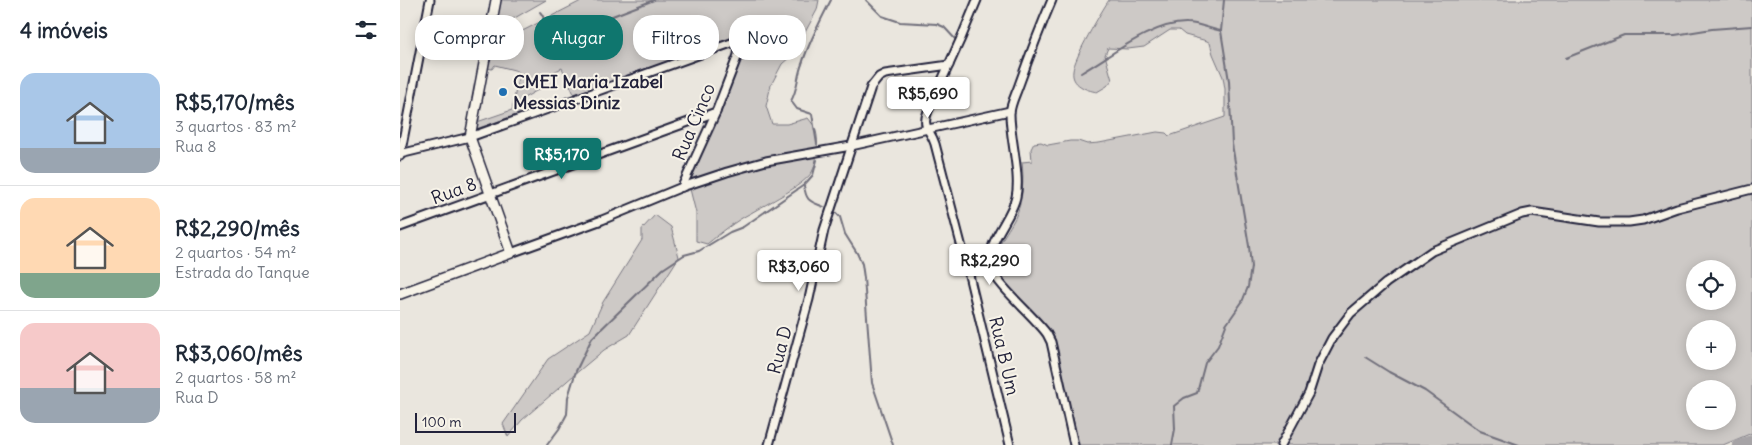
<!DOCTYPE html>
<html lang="pt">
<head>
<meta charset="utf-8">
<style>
  :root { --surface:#fff; --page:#f2f2f3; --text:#1f2937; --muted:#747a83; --line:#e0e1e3; --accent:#0f766e }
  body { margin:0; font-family:Delius,sans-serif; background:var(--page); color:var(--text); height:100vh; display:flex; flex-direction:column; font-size:19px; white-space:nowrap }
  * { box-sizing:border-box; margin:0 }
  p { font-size:16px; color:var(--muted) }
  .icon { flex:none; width:28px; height:28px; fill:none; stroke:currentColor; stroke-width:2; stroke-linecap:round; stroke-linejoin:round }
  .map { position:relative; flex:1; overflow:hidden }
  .details { display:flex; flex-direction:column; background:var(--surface); width:400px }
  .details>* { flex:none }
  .hud { position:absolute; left:15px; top:15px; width:475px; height:45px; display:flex; gap:10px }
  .fabs { position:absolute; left:1286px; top:260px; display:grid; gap:10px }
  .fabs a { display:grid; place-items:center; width:50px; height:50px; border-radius:50%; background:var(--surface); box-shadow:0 2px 12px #0003; font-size:25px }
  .scale { position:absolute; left:15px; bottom:12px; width:101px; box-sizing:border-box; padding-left:5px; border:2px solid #22223b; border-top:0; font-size:14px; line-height:18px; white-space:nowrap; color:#22223b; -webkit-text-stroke:4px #f7f3e8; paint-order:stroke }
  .price { position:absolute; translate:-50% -42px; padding:0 11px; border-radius:5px; background:#fff; color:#222; font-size:16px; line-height:32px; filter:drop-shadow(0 1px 2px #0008) }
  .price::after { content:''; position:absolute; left:50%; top:30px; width:15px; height:11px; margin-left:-8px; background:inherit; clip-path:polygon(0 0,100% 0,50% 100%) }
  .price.on { background:var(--accent); color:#fff }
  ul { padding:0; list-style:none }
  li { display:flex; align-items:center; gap:15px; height:125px; padding:0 20px }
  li+li { border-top:1px solid var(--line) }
  li span { display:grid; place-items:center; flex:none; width:140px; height:100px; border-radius:15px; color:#555 }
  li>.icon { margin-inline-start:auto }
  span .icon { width:60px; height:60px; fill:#fffc; stroke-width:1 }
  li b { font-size:21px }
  h2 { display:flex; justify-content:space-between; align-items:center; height:60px; padding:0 20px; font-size:21px }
  .chip { padding:0 18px; border-radius:20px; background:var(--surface); box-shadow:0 2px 12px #0003; font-size:18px; line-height:45px }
  .chip.on { background:var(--accent); color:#fff }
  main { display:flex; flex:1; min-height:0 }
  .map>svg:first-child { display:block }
</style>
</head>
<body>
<main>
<section class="details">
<h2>4 imóveis<svg class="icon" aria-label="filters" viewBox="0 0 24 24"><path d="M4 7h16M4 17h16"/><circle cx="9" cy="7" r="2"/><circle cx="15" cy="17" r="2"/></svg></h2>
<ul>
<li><span style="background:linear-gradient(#a9c7e8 75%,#9aa5b1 0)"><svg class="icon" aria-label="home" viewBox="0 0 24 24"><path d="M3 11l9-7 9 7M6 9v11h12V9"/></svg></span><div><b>R$5,170/mês</b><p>3 quartos · 83 m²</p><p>Rua 8</p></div></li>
<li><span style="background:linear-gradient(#ffd9b3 75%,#7fa58c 0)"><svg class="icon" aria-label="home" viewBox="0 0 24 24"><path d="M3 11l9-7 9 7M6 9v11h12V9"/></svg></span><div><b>R$2,290/mês</b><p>2 quartos · 54 m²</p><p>Estrada do Tanque</p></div></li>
<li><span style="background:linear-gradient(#f6c9c9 65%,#9aa5b1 0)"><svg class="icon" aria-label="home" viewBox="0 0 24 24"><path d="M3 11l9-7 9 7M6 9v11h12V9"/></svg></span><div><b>R$3,060/mês</b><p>2 quartos · 58 m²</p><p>Rua D</p></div></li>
</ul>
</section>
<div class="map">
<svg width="1352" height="445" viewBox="0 0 1352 445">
  <rect width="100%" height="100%" fill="#eae6de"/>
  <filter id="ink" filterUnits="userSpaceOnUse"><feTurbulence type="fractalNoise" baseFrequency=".02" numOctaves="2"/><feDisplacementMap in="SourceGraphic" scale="10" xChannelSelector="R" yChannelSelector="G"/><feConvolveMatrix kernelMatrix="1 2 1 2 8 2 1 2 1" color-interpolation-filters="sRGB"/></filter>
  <g filter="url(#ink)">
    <g fill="#cdc9c6" stroke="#787680" fill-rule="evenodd">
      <polygon points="98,0 146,0 92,31"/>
      <path d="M 183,0 L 419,0 L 417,10 L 402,38 L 399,49 L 382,64 L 371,85 L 366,106 L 372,124 L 387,124 L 408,118 C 411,122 415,126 416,131 C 419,140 417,164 412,172 C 402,187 366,204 351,213 C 335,221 321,233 307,244 L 296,241 L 296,213 L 288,181 L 351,32 L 174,94 L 162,68 L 143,77 L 145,86 L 122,99 L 119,114 L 76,129 L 77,122 L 112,110 L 118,78 L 117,77 L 118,71 L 95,65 L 92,69 L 87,68 L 89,62 L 97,54 L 99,43 Z"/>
      <path d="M 709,0 L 1352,0 L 1352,433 L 1323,445 L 675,445 C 670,420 665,395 661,370 C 659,361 658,349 654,341 C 643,316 601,289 596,266 C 593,247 607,234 615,218 C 623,202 624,180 622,162 L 632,161 L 631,149 L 634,143 L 641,142 L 648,145 L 670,141 L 678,141 L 687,144 L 699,143 L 757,132 L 766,133 L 769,136 L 825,117 L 825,89 L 823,77 L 813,54 L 810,43 L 807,41 L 785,35 L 779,30 L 770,30 L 744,47 L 728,49 L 708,48 L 705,55 L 712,80 L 707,86 L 697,92 C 686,90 671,85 673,71 C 674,58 701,12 709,0 ZM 1295,269 L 1328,269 L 1328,301 L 1295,301 ZM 1295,329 L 1328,329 L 1328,361 L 1295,361 ZM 1295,389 L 1328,389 L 1328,421 L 1295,421 Z"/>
      <polygon points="255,215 271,227 279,257 229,335 204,350 174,375 122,420 108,437 103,424 148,359 190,331 203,302 242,240 242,229"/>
    </g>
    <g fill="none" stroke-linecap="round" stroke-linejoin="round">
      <g stroke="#716f7b" stroke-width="2">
        <polyline points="466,0 482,16 500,22 537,24 544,27 556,40"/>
        <path d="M 140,12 C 147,19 146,33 152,42 L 159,43 L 175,40 L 202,20 L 254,0"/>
        <polyline points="1166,58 1224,35 1275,35 1312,29 1352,26"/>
        <path d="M 681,73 C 711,56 752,22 787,23 C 798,23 810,29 821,31"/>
        <path d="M 417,144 L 412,114 L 397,109 L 391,101 C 398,89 397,76 402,64 C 409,42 420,21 431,0"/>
        <path d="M 404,185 C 406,201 409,201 424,207"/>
        <polyline points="435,212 440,217 445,234 457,253 462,264 464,278 472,383 493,445"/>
        <polyline points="965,357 989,372 1025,391 1080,431 1119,445"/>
        <polyline points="147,445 159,429 167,414 168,397 176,371 192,338 263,269 284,255 299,251 330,232 343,227 404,185 413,175 417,160"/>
        <polyline points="772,445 775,429 774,406 784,398 797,393 805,363 818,346 826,325 842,302 848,287 851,267 849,246 832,144 829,81 821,31 824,0"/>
      </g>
      <polyline stroke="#a6a3a6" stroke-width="12" points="1338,445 1352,441"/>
      <defs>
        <g id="street">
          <path d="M 577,0 L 562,36 L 528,111 C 521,128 531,130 535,144 L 568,271 L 610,445"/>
          <path d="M 652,0 C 640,28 629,57 619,85 C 616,94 610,105 610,114 C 610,138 621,175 616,197 C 611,220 585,242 591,267 C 595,284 635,317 647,334 L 651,342 L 674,445"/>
          <path d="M 0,154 L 70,137 L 334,42 C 339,46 339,49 338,55 L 316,112 L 282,187"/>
          <polyline points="0,156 30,0"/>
          <polyline points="0,227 316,112"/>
          <polyline points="111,253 202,220 282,187 327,172 366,161 451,146 610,111"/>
          <polyline points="568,271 591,268"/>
          <polyline points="369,445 409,299 424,230 471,87 479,77 485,74 549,65"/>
          <polyline points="881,445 909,393 918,365 932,338 951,313 986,283 1032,251 1122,214 1132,212 1199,222 1229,222 1243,220 1277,208 1352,189"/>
        </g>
        <polyline id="secondary" points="0,294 111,253 70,137 96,0"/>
      </defs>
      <use href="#street" stroke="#22223b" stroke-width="11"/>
      <use href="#secondary" stroke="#22223b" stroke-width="12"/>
      <use href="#street" stroke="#f7f3e8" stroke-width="7"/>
      <use href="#secondary" stroke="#f7f3e8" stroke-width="9"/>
    </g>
  </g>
  <circle fill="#1f6fb2" stroke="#f7f3e8" stroke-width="2" cx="103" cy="92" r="5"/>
  <g text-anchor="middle" stroke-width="4" stroke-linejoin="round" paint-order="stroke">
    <g font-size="18" font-weight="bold" fill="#22223b" stroke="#f7f3e8" text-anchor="start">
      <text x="113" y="88">CMEI Maria Izabel<tspan x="113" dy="21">Messias Diniz</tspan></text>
    </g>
    <g font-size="18" fill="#22223b" stroke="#f7f3e8">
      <text transform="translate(294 122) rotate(-67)" y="6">Rua Cinco</text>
      <text transform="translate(54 191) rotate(-20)" y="6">Rua 8</text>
      <text transform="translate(380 350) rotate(-75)" y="6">Rua D</text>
      <text transform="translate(604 356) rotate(77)" y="6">Rua B Um</text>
    </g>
  </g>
</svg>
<div class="fabs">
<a><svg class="icon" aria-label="locate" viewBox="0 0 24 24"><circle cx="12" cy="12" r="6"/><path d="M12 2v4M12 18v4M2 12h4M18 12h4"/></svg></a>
<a>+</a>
<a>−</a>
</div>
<div class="scale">100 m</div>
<b class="price" style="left:528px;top:119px">R$5,690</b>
<b class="price on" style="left:162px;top:180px">R$5,170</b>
<b class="price" style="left:590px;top:286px">R$2,290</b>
<b class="price" style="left:399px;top:292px">R$3,060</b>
<div class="hud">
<a class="chip">Comprar</a>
<a class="chip on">Alugar</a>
<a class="chip">Filtros</a>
<a class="chip">Novo</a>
</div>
</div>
</main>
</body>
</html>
